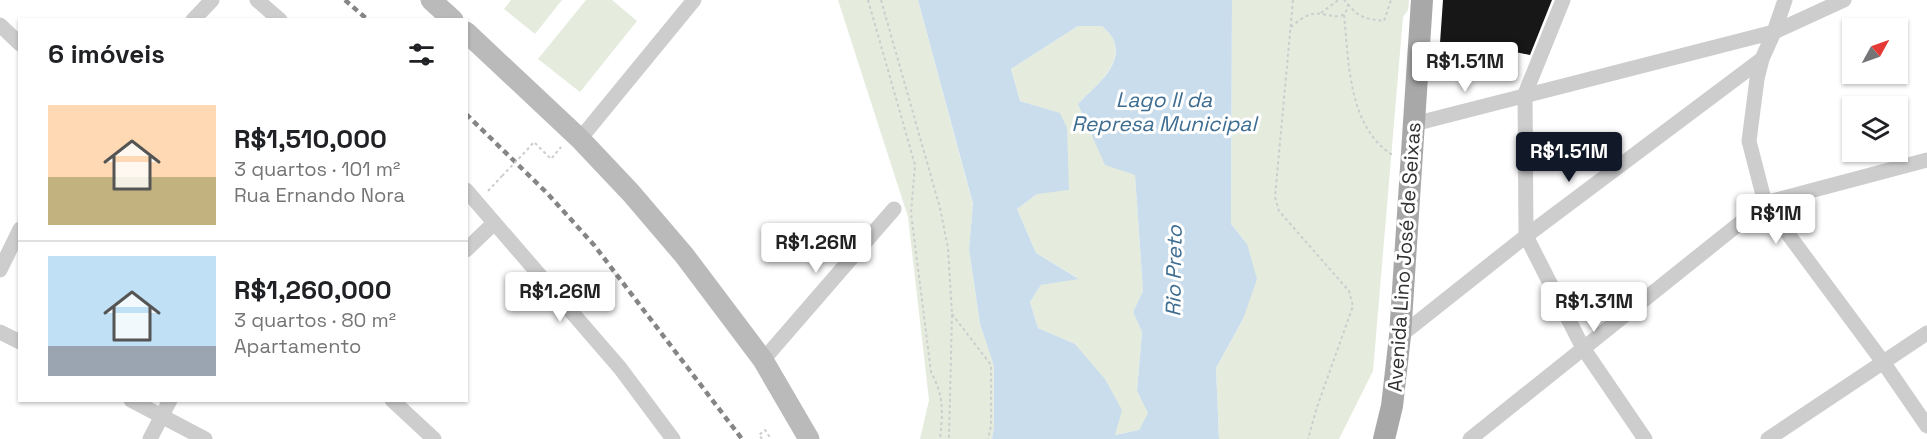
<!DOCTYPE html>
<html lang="pt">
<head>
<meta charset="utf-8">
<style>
  :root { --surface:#fff; --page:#f6f6f6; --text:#202124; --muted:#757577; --line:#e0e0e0; --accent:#111827 }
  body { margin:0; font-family:"Space Grotesk",sans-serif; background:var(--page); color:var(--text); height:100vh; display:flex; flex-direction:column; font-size:22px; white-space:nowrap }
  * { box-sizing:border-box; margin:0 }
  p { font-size:20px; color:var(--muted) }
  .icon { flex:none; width:33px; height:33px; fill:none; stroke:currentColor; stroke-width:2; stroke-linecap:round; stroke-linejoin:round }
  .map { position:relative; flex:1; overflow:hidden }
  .sheet { position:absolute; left:18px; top:18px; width:450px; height:384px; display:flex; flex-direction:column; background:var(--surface); border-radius:0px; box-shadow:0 2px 4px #0004 }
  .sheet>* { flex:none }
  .needle { width:39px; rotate:50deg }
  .fabs { position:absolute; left:1842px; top:18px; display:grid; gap:12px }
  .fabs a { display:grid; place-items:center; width:66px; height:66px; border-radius:0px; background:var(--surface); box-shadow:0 2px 4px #0004; font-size:30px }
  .price { position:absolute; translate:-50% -51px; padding:0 14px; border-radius:6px; background:#fff; color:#222; font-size:20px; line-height:39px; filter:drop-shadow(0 2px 3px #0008) }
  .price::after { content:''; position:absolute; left:50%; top:36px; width:18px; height:14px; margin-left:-9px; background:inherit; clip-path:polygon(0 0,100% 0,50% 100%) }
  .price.current { background:var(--accent); color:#fff }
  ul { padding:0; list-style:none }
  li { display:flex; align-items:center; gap:18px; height:150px; padding:0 30px }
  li+li { border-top:2px solid var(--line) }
  li span { display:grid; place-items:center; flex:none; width:168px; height:120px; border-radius:0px; color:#555 }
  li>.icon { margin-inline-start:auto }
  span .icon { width:72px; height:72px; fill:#fffc; stroke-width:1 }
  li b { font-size:26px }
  h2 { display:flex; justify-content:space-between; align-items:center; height:72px; padding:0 30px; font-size:26px }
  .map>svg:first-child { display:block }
</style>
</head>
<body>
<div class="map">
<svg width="1927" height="439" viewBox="0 0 1927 439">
  <rect width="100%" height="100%" fill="#fff"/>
  <g fill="#e5ecde">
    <polygon points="511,0 562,0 535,34 504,9"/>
    <polygon points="586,0 612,0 637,21 580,92 538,59"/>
    <polygon points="838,0 918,0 973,205 969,249 980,324 994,365 994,427 992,439 920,439 929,400 908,217"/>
    <polygon points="1232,0 1409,0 1408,10 1403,17 1373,371 1339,439 1219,439 1216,368 1243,319 1247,244 1231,224"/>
    <path d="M 1078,26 L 1102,26 C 1106,30 1112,35 1114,41 C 1122,67 1094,87 1078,104 L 1135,174 L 1143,291 L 1133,312 L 1142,332 L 1137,391 L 1149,413 L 1139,430 L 1115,435 L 1075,344 L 1038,328 L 1030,302 L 1041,285 L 1078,278 L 1036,253 L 1017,209 L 1037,194 L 1059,113 L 1020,101 L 1011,69 Z"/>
  </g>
  <path fill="#caddec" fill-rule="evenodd" d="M 918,0 L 1232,0 L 1231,224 L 1247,244 L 1257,279 L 1243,319 L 1216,368 L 1219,439 L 992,439 L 994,427 L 994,366 L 980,324 L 969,249 L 973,204 ZM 1078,26 L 1102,26 C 1106,30 1112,35 1114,41 C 1123,67 1094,87 1078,104 L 1105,165 L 1135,175 L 1143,291 L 1133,312 L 1142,332 L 1137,391 L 1148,413 L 1139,430 L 1115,435 L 1122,410 L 1105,379 L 1075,344 L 1038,328 L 1030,302 L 1041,285 L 1079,279 L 1036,253 L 1017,209 L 1037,194 L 1069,190 L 1067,128 L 1060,113 L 1020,101 L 1011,69 Z"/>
  <polygon fill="#171717" points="1443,0 1552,0 1530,55 1496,48 1440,43"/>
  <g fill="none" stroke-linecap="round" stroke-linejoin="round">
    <g stroke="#cdcdcd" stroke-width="2" stroke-dasharray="3 3" stroke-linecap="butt">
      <path d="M 868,0 L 915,165 L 911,213 L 931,372 C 944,396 943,412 940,439"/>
      <polyline points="881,0 940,208 948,248 952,314 949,439"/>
      <polyline points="1293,0 1275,197 1279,211 1349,291 1353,306 1317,407 1308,439"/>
      <path d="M 1348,4 C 1358,18 1368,19 1384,21 L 1391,0"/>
      <polyline points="1321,13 1337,1 1341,0"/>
      <path d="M 1344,15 C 1349,63 1348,128 1394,156"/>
      <path d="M 1291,27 C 1297,22 1304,16 1312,14 C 1326,11 1346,26 1348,4 L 1344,0"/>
      <polyline points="527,150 534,142 551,159 561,147"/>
      <polyline points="488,191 502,176"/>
      <polyline points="952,314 991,365 991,426 988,439"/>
      <polyline points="762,439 759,435 765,430 771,439"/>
    </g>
    <g stroke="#cdcdcd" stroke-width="15">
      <polyline points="257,0 280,20"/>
      <polyline points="1563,0 1525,94 1526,236 1583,348 1645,439"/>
      <polyline points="1785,0 1774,32 1762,59 1757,79 1749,141 1765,203 1883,362 1927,426"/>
      <polyline points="193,20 212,0"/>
      <polyline points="0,25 20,44"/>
      <polyline points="1414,124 1774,32 1844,0"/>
      <polyline points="580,139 694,0"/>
      <polyline points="466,190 620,368 673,439"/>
      <polyline points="466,250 494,223"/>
      <polyline points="0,270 20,229"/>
      <polyline points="0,332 20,342"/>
      <polyline points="1400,336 1526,236 1762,59"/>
      <polyline points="763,360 894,209"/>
      <polyline points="131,400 205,439"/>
      <polyline points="392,400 434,439"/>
      <polyline points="150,439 170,400"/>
      <polyline points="1470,439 1765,203 1927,160"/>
      <polyline points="1768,439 1927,333"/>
    </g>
    <g stroke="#bababa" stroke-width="21">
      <polyline points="431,0 453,20"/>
      <polyline points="466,32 580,139 631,193 684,255 763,360 809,439"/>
    </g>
    <polyline stroke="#a8a8a8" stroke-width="22" points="1384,439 1392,406 1400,336 1422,0"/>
    <g stroke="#858585" stroke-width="4.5" stroke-dasharray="6 4.5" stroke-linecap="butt">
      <polyline points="345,0 368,20"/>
      <polyline points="466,114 547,193 594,245 742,439"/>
    </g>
    <polyline stroke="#cdcdcd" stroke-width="2" stroke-dasharray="3 3" stroke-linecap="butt" points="502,176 527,150"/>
  </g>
  <g text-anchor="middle" stroke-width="6" stroke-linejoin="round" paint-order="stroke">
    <g font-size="20" fill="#303030" stroke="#fff">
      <text transform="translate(1404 257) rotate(-86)" y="7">Avenida Lino José de Seixas</text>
    </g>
    <g font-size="21" font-style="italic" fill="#3e6d92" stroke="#fff">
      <text x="1164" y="107">Lago II da<tspan x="1164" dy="24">Represa Municipal</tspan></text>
      <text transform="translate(1174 271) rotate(-89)" y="7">Rio Preto</text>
    </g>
  </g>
</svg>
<div class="fabs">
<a><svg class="needle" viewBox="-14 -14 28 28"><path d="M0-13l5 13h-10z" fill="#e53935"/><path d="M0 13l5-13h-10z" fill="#757577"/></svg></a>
<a><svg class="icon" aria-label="layers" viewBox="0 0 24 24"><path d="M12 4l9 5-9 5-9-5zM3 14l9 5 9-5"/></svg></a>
</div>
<b class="price" style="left:1465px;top:93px">R$1.51M</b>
<b class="price current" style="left:1569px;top:183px">R$1.51M</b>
<b class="price" style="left:1776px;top:245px">R$1M</b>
<b class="price" style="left:816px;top:274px">R$1.26M</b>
<b class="price" style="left:560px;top:323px">R$1.26M</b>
<b class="price" style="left:1594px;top:333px">R$1.31M</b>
<section class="sheet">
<h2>6 imóveis<svg class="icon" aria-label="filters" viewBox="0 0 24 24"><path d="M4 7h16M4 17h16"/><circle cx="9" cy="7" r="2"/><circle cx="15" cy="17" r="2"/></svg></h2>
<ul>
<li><span style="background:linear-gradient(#ffd9b3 60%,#c2b280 0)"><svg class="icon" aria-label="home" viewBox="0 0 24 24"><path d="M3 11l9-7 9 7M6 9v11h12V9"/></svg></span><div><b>R$1,510,000</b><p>3 quartos · 101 m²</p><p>Rua Ernando Nora</p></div></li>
<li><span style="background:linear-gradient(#bfe0f5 75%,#9aa5b1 0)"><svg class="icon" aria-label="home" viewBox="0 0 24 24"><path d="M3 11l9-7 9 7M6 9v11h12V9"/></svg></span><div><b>R$1,260,000</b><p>3 quartos · 80 m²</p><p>Apartamento</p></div></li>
</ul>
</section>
</div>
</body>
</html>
